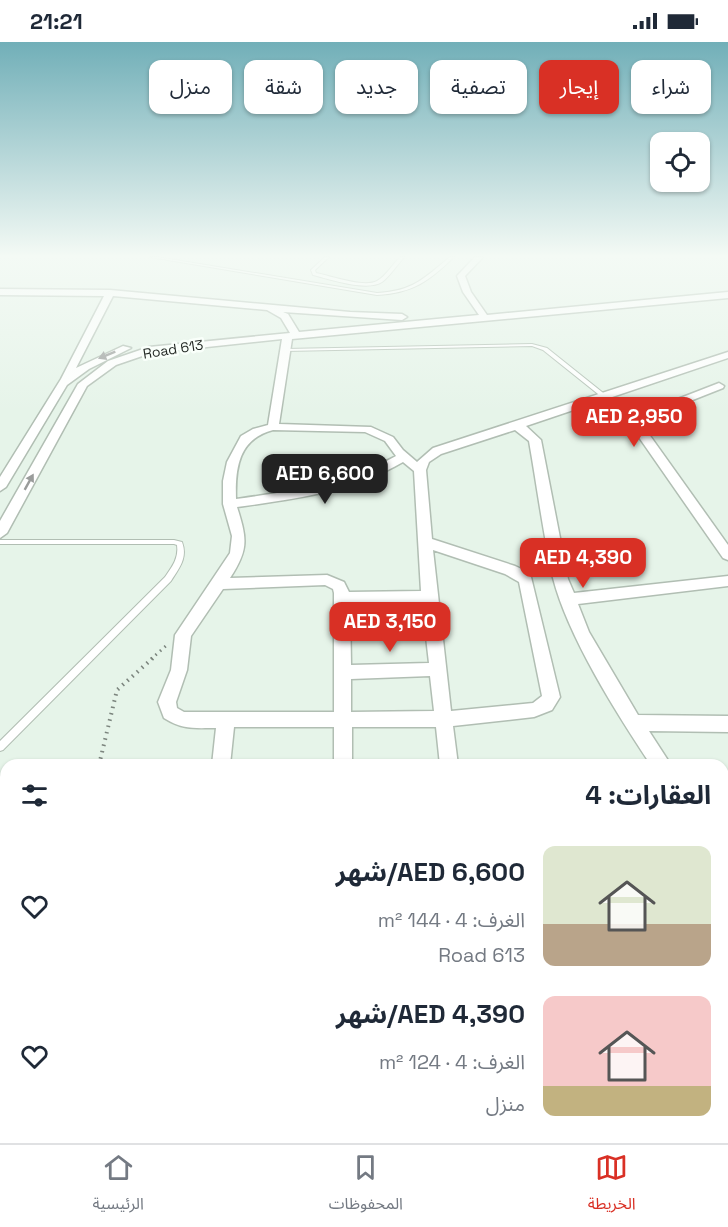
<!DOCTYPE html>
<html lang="ar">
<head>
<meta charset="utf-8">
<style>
  :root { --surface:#fff; --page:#f6f6f7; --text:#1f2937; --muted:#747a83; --line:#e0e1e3; --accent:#d93025 }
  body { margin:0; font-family:"Space Grotesk","Noto Sans Arabic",sans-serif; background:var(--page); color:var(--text); direction:rtl; height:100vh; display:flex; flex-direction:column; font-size:22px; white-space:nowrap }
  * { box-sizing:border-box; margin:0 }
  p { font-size:20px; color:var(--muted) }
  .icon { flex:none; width:33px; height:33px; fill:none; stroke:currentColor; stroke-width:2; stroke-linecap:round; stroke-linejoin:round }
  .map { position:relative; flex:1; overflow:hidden; direction:ltr }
  .side { position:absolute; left:0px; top:717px; width:729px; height:384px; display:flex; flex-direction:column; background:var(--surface); border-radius:18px 18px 0 0; box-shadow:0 2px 4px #0004; direction:rtl }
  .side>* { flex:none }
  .banner { position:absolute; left:18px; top:18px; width:693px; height:54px; direction:rtl; display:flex; gap:12px }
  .buttons { position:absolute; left:650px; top:90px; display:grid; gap:12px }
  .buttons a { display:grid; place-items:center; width:60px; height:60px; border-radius:12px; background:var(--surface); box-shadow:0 2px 4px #0004; font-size:30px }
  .price { position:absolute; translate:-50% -51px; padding:0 14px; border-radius:12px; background:var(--accent); color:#fff; font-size:20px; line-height:39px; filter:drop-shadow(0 2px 3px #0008) }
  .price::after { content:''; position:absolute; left:50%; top:36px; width:18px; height:14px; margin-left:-9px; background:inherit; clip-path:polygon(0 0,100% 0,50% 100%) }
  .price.on { background:#222; color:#fff }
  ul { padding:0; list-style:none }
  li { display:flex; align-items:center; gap:18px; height:150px; padding:0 18px }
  li span { display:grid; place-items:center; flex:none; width:168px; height:120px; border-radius:12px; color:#555 }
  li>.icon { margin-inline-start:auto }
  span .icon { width:72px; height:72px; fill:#fffc; stroke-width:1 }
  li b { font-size:26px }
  h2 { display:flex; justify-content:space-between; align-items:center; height:72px; padding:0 18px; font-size:26px }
  .pill { padding:0 21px; border-radius:12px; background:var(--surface); box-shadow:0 2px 4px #0004; font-size:21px; line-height:54px }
  .pill.on { background:var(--accent); color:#fff }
  .status { display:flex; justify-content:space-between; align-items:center; height:42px; padding:0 30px; background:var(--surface); direction:ltr }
  .status svg { height:16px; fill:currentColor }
  .tab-bar { display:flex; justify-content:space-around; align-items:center; height:84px; border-top:2px solid var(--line); background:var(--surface); font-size:16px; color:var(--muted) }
  .tab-bar a { display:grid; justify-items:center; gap:3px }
  .tab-bar .on { color:var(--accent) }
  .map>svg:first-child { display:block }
</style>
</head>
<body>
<div class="status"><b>21:21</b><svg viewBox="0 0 49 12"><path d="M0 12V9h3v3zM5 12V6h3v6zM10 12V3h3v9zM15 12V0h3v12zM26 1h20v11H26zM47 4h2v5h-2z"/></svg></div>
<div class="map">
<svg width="728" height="1101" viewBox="0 0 728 1101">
  <rect width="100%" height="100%" fill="#e6f4e9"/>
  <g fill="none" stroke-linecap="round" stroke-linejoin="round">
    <defs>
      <g id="service">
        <path d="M 150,215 L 157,215 L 377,251 C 413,249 423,237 450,215 L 454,215 C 429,239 413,251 377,253 Z"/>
        <path d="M 325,215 L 329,215 L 315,228 L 316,231 C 331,234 364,246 377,239 C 386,234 393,222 400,215 L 404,215 C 399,221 388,236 382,240 C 367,250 329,237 313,233 L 311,228 Z"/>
        <polygon points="532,302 547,306 607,354 607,356 603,356 543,308 532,304 285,309 283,308 285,307"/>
        <path d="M 0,498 L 174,498 L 182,500 C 188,516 179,526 171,539 L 3,708 L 0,709 L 0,699 L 165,535 C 172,525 179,516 177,503 L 174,502 L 0,502 Z"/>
      </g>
      <g id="minor">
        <path d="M 475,215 L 483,215 L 465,234 L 471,250 L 487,273 L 728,250 L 728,256 L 292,297 L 279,382 L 371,385 L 393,395 L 403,408 L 417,420 L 433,406 L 728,310 L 728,316 L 526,384 L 541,398 L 568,537 L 574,551 L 728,534 L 728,544 L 578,562 L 589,590 L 638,673 L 728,674 L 728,690 L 649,689 L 671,723 L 651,723 C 617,672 568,595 553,536 C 543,491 537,444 529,399 L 515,388 L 441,412 L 429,420 L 426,428 L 432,497 L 515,524 L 526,529 L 531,535 L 560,655 L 552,668 L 534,675 L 453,684 L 458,723 L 440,723 L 436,685 L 352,685 L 352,723 L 334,723 L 334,685 L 234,685 L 230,723 L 212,723 L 216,686 C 195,686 183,688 164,676 L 158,660 L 171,628 L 175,593 L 230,511 L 232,494 L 223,462 L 223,439 L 227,420 L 241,394 L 253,387 L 268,383 L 282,297 L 151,311 L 116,323 L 87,344 L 7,491 L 0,496 L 0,479 L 78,342 L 108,319 L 149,305 L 290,291 L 281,276 L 267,268 L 113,254 L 76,326 L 123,304 L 131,306 L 89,327 L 67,343 L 6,445 L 0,449 L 0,435 L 61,337 L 104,254 L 0,253 L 0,247 L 110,248 L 350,270 L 402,272 L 407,275 L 402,278 L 283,270 L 288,272 L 299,290 L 479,273 L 463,250 L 457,234 ZM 273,388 L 365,390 L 385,399 L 396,414 C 346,442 292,449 236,457 C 235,425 239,397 273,388 ZM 403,420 L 414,429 L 421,549 L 349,550 L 344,540 L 327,533 L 230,536 C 249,507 247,497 237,465 C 295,457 352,450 403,420 ZM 433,508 L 505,532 L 519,540 L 542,654 L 533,661 L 451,669 ZM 325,543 L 333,547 L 334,551 L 334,670 L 184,670 L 177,666 L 176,660 L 187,628 L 191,594 L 223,547 ZM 422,560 L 429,621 L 351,623 L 350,561 ZM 430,634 L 434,669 L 351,670 L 351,637 Z"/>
        <polygon points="719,341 724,344 723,346 642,378 641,381 728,503 728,518 723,516 629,381 634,374"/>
        <polygon points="723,801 728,803 728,828 723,826"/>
        <rect x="0" y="915" width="6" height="22"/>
        <polygon points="6,1072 6,1095 16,1095 14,1101 0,1101 0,1074"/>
        <rect x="284" y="1095" width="26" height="6"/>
        <polygon points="333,1095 359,1095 360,1101 334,1101"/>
        <rect x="474" y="1095" width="26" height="6"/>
      </g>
    </defs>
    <use href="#service" stroke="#b1beb3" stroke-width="2"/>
    <use href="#minor" stroke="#b1beb3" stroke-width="3"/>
    <polyline stroke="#7b847d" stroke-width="3" stroke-dasharray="1.5 4.5" stroke-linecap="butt" points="151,617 168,602"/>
    <polyline stroke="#7b847d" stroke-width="4" stroke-dasharray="1.5 5" stroke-linecap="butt" points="99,723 117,648 153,616"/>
    <use href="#service" fill="#fff" fill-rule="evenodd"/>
    <use href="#minor" fill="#fff" fill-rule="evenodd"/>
  </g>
  <defs><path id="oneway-solid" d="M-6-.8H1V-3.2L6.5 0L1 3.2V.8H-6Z" transform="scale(1.5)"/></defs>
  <g fill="#9a9c9b">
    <use href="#oneway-solid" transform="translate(107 313) rotate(158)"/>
    <use href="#oneway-solid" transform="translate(29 440) rotate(-61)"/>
  </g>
  <linearGradient id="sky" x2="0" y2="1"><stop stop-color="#71afb8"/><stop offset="0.58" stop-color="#f4faf5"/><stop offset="1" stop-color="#f4faf5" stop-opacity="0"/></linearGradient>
  <rect width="728" height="369" fill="url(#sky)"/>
  <g text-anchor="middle" stroke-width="5" stroke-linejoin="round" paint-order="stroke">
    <g font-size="14" fill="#1f2420" stroke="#f9fffa">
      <text transform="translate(173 307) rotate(-9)" y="5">Road 613</text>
    </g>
  </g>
</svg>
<div class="buttons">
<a><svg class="icon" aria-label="locate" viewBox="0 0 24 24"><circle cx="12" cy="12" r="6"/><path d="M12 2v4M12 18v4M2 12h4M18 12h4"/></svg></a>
</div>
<b class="price" style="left:634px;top:406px">AED 2,950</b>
<b class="price on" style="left:325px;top:463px">AED 6,600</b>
<b class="price" style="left:583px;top:547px">AED 4,390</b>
<b class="price" style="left:390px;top:611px">AED 3,150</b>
<div class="banner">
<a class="pill">شراء</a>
<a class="pill on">إيجار</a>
<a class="pill">تصفية</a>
<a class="pill">جديد</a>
<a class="pill">شقة</a>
<a class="pill">منزل</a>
</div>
<section class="side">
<h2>العقارات: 4<svg class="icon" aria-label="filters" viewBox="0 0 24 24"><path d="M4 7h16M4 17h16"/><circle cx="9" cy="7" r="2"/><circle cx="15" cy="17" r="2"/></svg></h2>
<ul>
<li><span style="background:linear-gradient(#dfe7d0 65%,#b9a48a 0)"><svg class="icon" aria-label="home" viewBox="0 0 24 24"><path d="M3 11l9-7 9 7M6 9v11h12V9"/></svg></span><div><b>AED 6,600/شهر</b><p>الغرف: 4 · 144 m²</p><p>Road 613</p></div><svg class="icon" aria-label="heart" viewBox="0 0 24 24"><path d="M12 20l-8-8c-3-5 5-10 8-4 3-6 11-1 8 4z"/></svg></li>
<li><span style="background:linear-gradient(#f6c9c9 75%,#c2b280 0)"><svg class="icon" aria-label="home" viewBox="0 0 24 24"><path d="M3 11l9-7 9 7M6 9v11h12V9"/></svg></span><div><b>AED 4,390/شهر</b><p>الغرف: 4 · 124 m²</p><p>منزل</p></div><svg class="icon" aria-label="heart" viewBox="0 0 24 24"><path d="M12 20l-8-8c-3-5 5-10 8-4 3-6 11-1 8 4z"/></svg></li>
</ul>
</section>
</div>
<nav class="tab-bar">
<a class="on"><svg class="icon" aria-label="map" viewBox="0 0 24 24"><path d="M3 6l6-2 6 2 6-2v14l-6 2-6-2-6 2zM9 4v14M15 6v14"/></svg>الخريطة</a>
<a><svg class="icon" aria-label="saved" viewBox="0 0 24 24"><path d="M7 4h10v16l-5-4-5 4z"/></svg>المحفوظات</a>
<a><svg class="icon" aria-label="home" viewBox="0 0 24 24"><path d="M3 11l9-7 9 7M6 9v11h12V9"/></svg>الرئيسية</a>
</nav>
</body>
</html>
